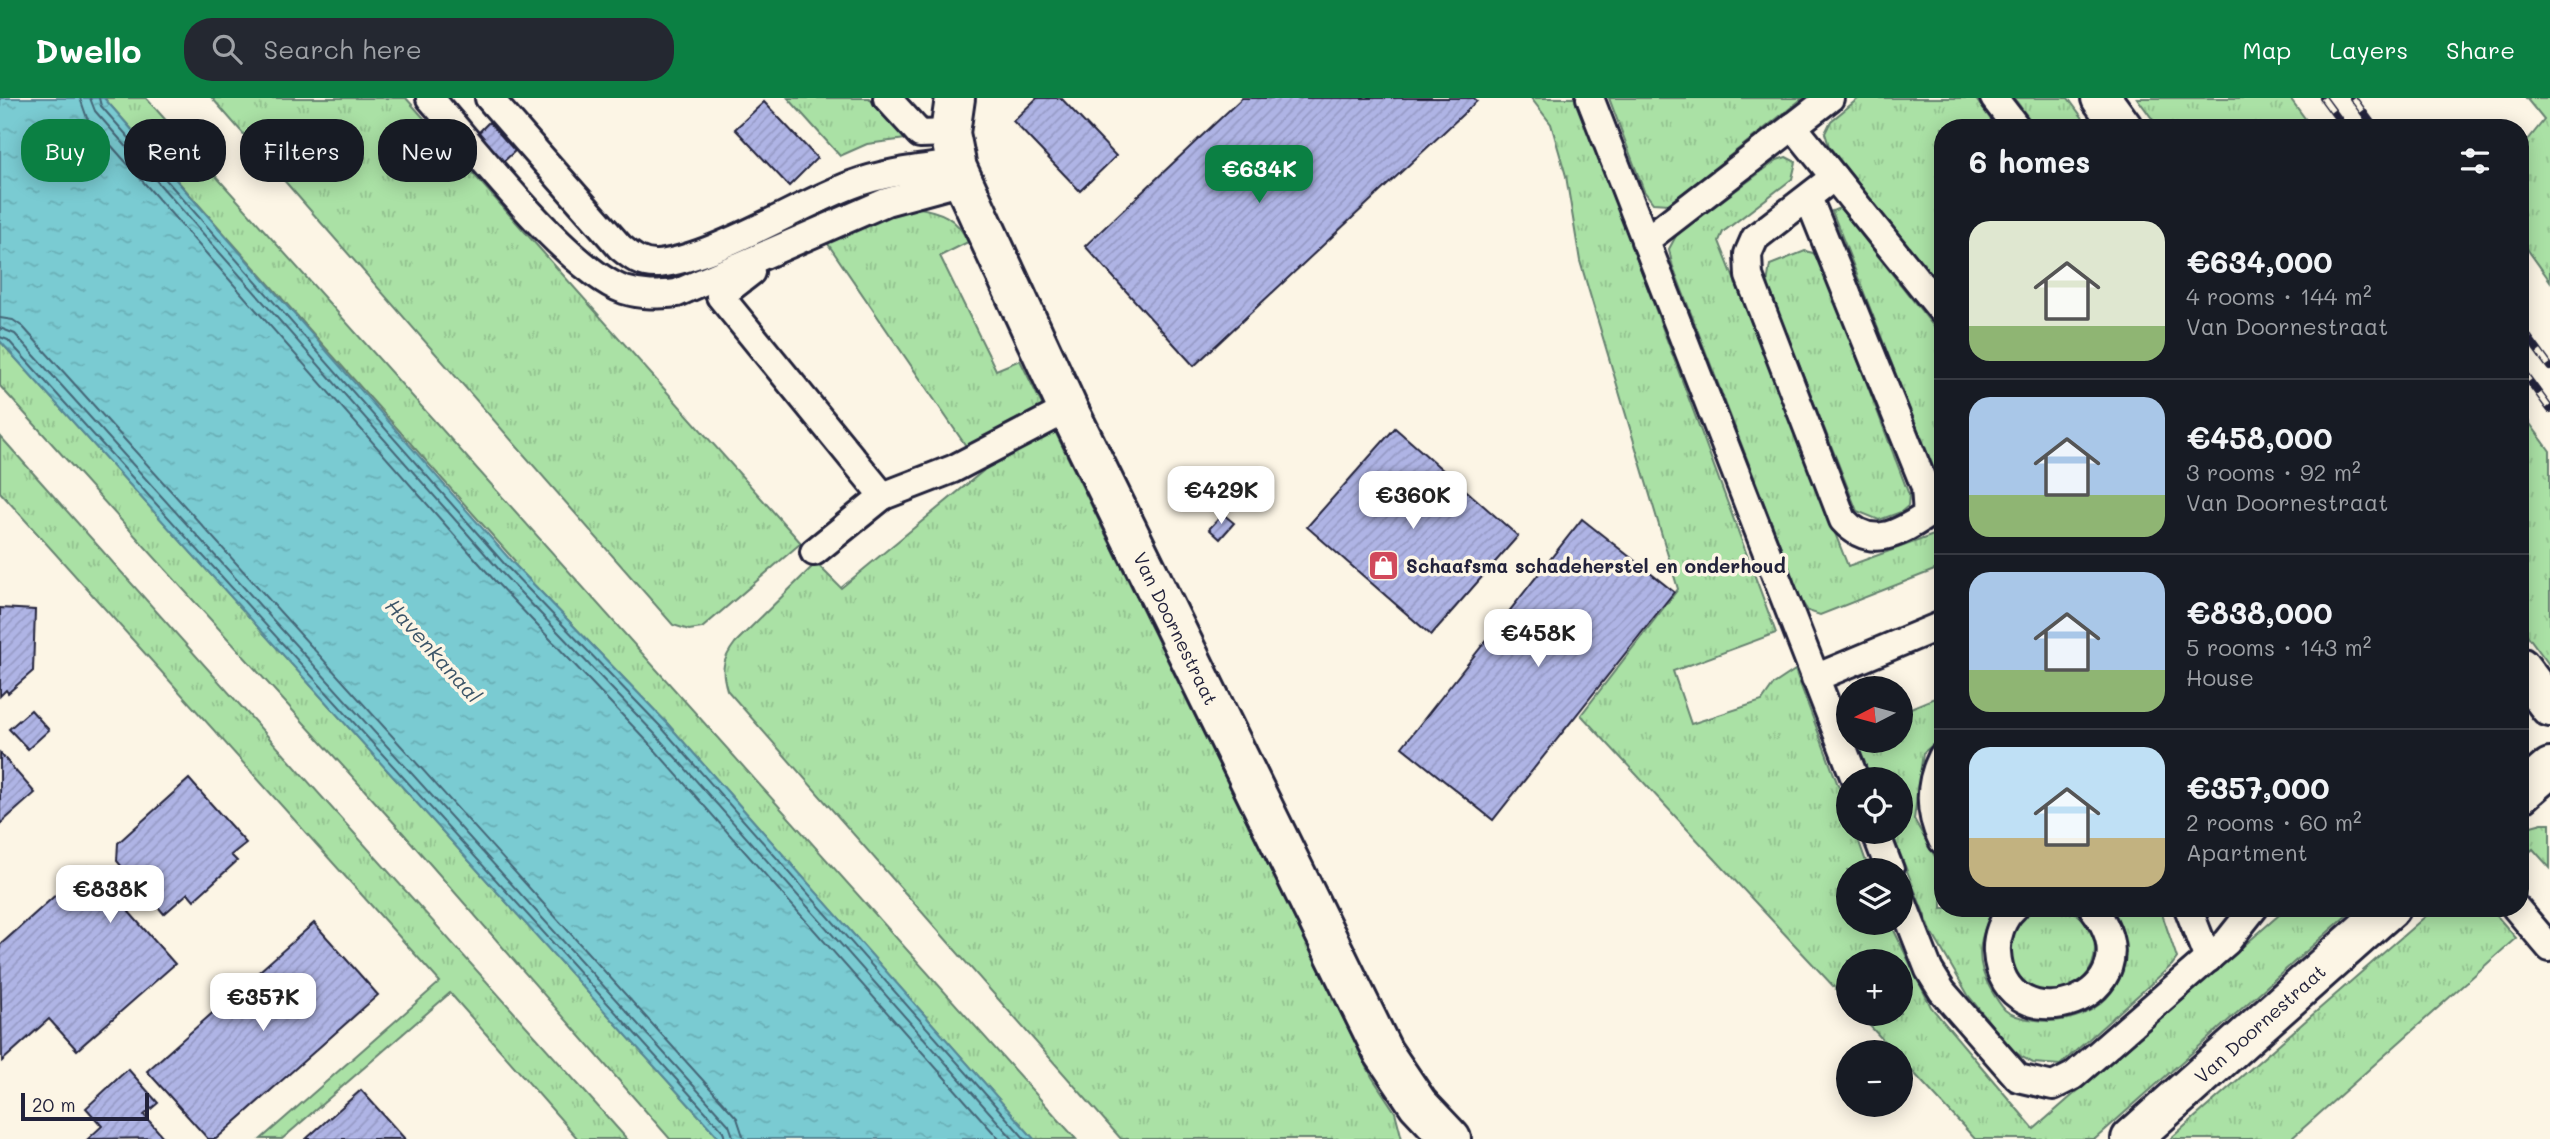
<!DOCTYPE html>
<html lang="en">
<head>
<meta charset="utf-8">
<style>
  :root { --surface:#171b24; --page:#242831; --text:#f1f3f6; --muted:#9ea1a6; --line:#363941; --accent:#0b8043 }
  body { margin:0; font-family:Mali,sans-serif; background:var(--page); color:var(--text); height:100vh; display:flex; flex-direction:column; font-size:26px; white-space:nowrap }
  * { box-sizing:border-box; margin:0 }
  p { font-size:23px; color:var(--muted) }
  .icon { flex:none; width:38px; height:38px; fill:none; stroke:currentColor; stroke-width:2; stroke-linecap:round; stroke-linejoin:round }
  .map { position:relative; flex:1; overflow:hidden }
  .details { position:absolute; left:1934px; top:21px; width:595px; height:798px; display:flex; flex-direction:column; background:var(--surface); border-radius:28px; box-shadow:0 4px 18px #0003 }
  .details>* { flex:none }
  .top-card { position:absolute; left:21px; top:21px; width:665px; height:63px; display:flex; gap:14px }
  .needle { width:46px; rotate:264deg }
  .tools { position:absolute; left:1836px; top:578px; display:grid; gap:14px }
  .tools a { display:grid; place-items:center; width:77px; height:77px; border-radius:50%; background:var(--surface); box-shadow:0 4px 18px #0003; font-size:35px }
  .scale { position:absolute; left:21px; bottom:18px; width:128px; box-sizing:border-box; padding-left:7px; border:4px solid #22223b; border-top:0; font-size:19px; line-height:24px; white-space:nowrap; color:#22223b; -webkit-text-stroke:5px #fcf5e5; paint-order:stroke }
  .price { position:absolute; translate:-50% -60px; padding:0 16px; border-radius:14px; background:#fff; color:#222; font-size:23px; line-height:46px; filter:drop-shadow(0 2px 4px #0008) }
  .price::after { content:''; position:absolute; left:50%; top:42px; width:21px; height:16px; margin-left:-10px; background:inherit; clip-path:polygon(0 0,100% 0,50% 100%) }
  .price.active { background:var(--accent); color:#fff }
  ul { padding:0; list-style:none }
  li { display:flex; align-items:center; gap:21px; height:175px; padding:0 35px }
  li+li { border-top:2px solid var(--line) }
  li span { display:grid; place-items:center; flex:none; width:196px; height:140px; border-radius:21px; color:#555 }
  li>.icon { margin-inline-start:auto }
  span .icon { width:84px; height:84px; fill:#fffc; stroke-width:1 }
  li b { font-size:30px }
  h2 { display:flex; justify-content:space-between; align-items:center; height:84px; padding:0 35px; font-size:30px }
  .chip { padding:0 24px; border-radius:28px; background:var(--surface); box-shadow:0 4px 18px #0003; font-size:24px; line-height:63px }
  .chip.active { background:var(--accent); color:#fff }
  header { display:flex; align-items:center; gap:42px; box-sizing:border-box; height:98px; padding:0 35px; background:var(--accent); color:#fff }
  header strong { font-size:33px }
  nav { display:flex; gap:38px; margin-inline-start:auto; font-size:24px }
  .search { width:490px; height:63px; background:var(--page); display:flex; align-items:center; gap:18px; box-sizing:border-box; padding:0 24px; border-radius:28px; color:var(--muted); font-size:26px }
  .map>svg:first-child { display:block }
</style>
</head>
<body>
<header>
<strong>Dwello</strong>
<div class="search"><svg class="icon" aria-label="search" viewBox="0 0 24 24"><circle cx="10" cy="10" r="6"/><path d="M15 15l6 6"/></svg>Search here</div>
<nav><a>Map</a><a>Layers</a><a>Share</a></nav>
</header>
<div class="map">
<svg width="2550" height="1041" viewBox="0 0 2550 1041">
  <defs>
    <pattern id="grass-tufts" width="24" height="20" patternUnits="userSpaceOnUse" patternTransform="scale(1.75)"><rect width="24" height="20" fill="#aae1a5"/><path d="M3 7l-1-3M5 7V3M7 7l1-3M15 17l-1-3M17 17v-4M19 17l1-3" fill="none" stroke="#92c18f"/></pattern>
    <pattern id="water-ripples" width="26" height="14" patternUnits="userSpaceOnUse" patternTransform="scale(1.75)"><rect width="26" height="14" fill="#7acbd2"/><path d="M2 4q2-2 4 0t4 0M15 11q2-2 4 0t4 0" fill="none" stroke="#69aeb5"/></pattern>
    <pattern id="building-hatch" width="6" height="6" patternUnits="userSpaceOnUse" patternTransform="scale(1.75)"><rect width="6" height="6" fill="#afb4e5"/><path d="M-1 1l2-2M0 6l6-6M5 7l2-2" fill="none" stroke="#969ac5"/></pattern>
  </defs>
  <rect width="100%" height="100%" fill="#fcf5e5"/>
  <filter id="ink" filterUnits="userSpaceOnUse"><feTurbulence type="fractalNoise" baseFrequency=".0143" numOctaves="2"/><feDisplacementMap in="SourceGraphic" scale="14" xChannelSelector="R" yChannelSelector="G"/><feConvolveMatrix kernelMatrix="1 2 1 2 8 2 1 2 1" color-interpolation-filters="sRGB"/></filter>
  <g filter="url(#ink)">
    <g fill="url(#grass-tufts)" stroke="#668270" stroke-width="2">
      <polygon points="104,0 146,0 1076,1041 1034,1041 666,624 513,465 515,463"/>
      <polygon points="212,0 406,0 801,445 702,530 689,532 673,527"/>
      <polygon points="788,0 869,0 906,41 867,46 840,58"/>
      <polygon points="1531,0 1577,0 1776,535 1673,573 1691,626 1762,603 1774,586 1795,572 1848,714 1848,733 1855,733 1869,772 1848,772 1848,824 1890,824 1931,909 2034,1031 2287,810 2355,810 2095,1041 1975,1041 1901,961 1900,954 1894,954 1858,915 1900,915 1900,863 1848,863 1848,904 1581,617 1678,491 1580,163 1566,78 1551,26"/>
      <polygon points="1609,0 1803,0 1669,106 1653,105 1644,93"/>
      <polygon points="1859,0 1975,0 1997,30 1942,30 1942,191 1829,48 1825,35 1831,23"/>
      <polygon points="2014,0 2068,0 2090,30 2036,30"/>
      <polygon points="2137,0 2290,0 2312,30 2159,30"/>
      <polygon points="2526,0 2550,0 2550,183 2520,141 2520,52 2544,22"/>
      <polygon points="1786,59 1796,64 1792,81 1723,134 1719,143 1848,468 1942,434 1942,469 1820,517 1808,513 1802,504 1672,166 1669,151 1677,136 1777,62"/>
      <path d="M 914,109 C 940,113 957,119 968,144 L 940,158 L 996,272 L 1020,262 L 1372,979 L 1395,1014 L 1402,1041 L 1121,1041 L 727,592 C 721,572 722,562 735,545 L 816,465 L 841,490 L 983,373 L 826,143 L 895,110 Z"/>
      <polygon points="1840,110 1942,239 1942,394 1832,113"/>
      <polygon points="1805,153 1813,155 1820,162 1909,397 1908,408 1901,414 1879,422 1857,413 1767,186 1770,167"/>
      <polygon points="0,243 720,1041 670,1041 396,727 0,288"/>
      <polygon points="2520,312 2550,353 2550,568 2520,527"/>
      <polygon points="0,338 627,1041 578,1041 450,895 282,1041 261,1041 440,884 0,394"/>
      <path d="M 1942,597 L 1942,639 L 1923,655 L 1914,721 L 1942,771 L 1942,810 L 1994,810 C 1979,839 1974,862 1990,890 C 1994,897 2000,907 2005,912 C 2012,918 2027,921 2036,922 C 2103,931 2149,871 2112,810 L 2160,810 L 2177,860 L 2172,867 L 2060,967 L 2033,965 L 2022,959 L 2009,949 L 1968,897 L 1931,833 L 1891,733 L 1900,733 L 1900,681 L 1870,681 L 1859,652 L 1860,642 L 1900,642 L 1901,614 Z"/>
      <polygon points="2542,725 2550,725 2550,770 2533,751 2520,762 2520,731"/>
      <circle cx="2052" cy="851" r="43"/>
      <polygon points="2435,810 2490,810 2516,840 2291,1041 2170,1041"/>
    </g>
    <polygon fill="url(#water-ripples)" stroke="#578796" stroke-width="2" points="0,0 104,0 513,465 666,624 1034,1041 720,1041 0,243"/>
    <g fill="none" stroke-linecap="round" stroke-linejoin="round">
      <g stroke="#456677" stroke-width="2">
        <polyline points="80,0 87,20 494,482 646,642 999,1041"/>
        <polyline points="90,0 95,13 502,475 654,635 1013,1041"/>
        <polyline points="99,0 101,8 508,470 661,629 1025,1041"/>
        <polyline points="0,220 13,222 23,229 737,1020 744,1041"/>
        <polyline points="0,230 15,236 729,1027 734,1041"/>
        <polyline points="0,239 8,242 723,1033 725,1041"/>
      </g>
    </g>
    <g fill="url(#building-hatch)" stroke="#22223b" stroke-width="2">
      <polygon points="1037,0 1061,0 1116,58 1080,93 1013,23"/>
      <polygon points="1242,0 1474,0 1477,3 1194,268 1085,148"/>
      <polygon points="764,4 817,60 789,88 735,31"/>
      <polygon points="489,24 515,53 501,66 476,37"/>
      <polygon points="1395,330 1518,438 1431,537 1307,429"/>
      <polygon points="1223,416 1234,425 1220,441 1209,431"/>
      <polygon points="1582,421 1674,494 1493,722 1402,649"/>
      <polygon points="0,510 35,512 33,573 8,595 6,592 0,598"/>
      <polygon points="31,612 49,632 28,651 9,631"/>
      <polygon points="0,655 35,695 0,726"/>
      <polygon points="189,681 246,745 231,757 237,763 194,802 188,795 164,816 148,797 129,814 175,866 77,952 49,921 2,963 0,847 88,768 103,785 122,769 117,763 118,745"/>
      <polygon points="314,825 378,897 216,1041 208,1041 147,973"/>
      <polygon points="128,971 158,1005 144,1017 164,1040 88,1041 102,1028 86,1010"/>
      <polygon points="361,992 405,1041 306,1041"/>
    </g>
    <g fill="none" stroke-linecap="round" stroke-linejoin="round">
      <defs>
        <g id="lane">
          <path d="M 430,0 C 473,48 568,172 624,192 C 643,198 658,197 677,195 L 886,104 L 963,83"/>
          <path d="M 489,0 L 620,149 C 632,159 642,167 658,166 C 713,160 796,108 851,87 C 885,74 920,71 956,66"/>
          <polyline points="887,0 920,36 950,35"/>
          <polyline points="1590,0 1855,681"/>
          <polyline points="1994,0 2017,30"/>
          <polyline points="1793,28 1942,213"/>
          <path d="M 1808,99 L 1925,389 L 1927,417 C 1898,436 1870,452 1843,422 L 1749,178 L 1748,156 L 1755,140 L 1834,79"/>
          <polyline points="1645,143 1830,0"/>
          <polyline points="751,174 720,198 883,398 814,454"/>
          <polyline points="883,398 953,371 1068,311"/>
          <polyline points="1815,580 1942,527"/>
          <path d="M 1942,659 C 1928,687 1928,713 1942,742"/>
          <polyline points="1875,733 1890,772"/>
          <polyline points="1900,798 1929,872 1942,893 2018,980 2053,988 2073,978 2227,844 2254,810"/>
          <path d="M 2014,810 C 2002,821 1996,839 1997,854 C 2003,953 2163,900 2093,810"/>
          <polyline points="2188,810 2208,861"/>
          <polyline points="2516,810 2550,850"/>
        </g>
        <g id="street">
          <path id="s1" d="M 955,0 L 950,35 L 957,70 L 1068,311 L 1383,954 L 1418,1006 L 1451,1041"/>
          <polyline points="2101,0 2123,30"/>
          <polyline points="2520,569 2550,609"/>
          <polyline points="2520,696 2550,670"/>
          <path id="s2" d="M 2131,1041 L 2390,810"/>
        </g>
      </defs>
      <use href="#lane" stroke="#22223b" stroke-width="32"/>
      <use href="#street" stroke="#22223b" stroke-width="44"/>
      <use href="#lane" stroke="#fcf5e5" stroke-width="26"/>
      <use href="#street" stroke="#fcf5e5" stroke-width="38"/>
      <defs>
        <g id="rail">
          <polyline points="2323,0 2345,30"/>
          <polyline points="2353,0 2375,30"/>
          <polyline points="2520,228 2550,269"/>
          <polyline points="2520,270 2550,311"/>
        </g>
      </defs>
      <use href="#rail" stroke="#22223b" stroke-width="8"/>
      <use href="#rail" stroke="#fcf5e5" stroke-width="5" stroke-dasharray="16" stroke-linecap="butt"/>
    </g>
  </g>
  <defs>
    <symbol id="shop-square" viewBox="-11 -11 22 22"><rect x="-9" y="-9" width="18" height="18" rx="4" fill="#d1495b" stroke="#fcf5e5"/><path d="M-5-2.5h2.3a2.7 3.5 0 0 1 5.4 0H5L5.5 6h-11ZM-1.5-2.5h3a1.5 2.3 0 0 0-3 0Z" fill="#fff"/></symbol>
  </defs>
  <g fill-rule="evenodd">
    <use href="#shop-square" x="1366" y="450" width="35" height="35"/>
  </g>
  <g text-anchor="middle" stroke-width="7" stroke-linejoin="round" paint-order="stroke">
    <g font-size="19" font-weight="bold" fill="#22223b" stroke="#fcf5e5" text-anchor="start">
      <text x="1406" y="475">Schaafsma schadeherstel en onderhoud</text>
    </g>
    <g font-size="19" fill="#22223b" stroke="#fcf5e5">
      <text dy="7" stroke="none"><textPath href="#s1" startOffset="581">Van Doornestraat</textPath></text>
      <text dy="7" stroke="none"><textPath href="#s2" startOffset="173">Van Doornestraat</textPath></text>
    </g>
    <g font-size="21" font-style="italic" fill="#3c5568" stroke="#fcf5e5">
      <text transform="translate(433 553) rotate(48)" y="7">Havenkanaal</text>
    </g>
  </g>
</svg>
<div class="tools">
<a><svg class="needle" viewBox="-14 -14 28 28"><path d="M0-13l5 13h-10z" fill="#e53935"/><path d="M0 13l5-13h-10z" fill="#9ea1a6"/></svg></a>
<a><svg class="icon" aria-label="locate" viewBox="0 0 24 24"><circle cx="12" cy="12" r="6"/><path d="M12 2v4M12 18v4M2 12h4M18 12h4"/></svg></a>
<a><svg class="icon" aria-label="layers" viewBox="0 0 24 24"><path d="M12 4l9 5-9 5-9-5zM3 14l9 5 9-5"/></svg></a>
<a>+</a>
<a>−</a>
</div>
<div class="scale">20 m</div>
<b class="price active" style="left:1259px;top:107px">€634K</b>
<b class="price" style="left:1221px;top:428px">€429K</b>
<b class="price" style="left:1413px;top:433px">€360K</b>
<b class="price" style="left:1538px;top:571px">€458K</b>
<b class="price" style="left:110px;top:827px">€838K</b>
<b class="price" style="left:263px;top:935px">€357K</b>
<div class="top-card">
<a class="chip active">Buy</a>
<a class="chip">Rent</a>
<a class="chip">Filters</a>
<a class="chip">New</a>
</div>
<section class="details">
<h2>6 homes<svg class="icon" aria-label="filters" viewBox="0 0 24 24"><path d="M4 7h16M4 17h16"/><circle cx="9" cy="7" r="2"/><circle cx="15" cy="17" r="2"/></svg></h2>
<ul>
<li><span style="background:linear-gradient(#dfe7d0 75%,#8fb573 0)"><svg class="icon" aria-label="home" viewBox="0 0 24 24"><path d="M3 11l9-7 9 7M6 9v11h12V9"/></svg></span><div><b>€634,000</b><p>4 rooms · 144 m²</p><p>Van Doornestraat</p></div></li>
<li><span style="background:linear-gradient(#a9c7e8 70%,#8fb573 0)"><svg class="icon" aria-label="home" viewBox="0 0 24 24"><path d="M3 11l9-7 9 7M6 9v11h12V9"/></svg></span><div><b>€458,000</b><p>3 rooms · 92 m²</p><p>Van Doornestraat</p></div></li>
<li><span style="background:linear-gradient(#a9c7e8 70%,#8fb573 0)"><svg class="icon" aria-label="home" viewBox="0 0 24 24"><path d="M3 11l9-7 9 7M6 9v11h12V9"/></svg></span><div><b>€838,000</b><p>5 rooms · 143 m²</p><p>House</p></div></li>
<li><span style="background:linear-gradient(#bfe0f5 65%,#c2b280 0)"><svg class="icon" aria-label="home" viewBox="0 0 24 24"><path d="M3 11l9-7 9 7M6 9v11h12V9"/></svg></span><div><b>€357,000</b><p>2 rooms · 60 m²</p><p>Apartment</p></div></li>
</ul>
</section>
</div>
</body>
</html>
